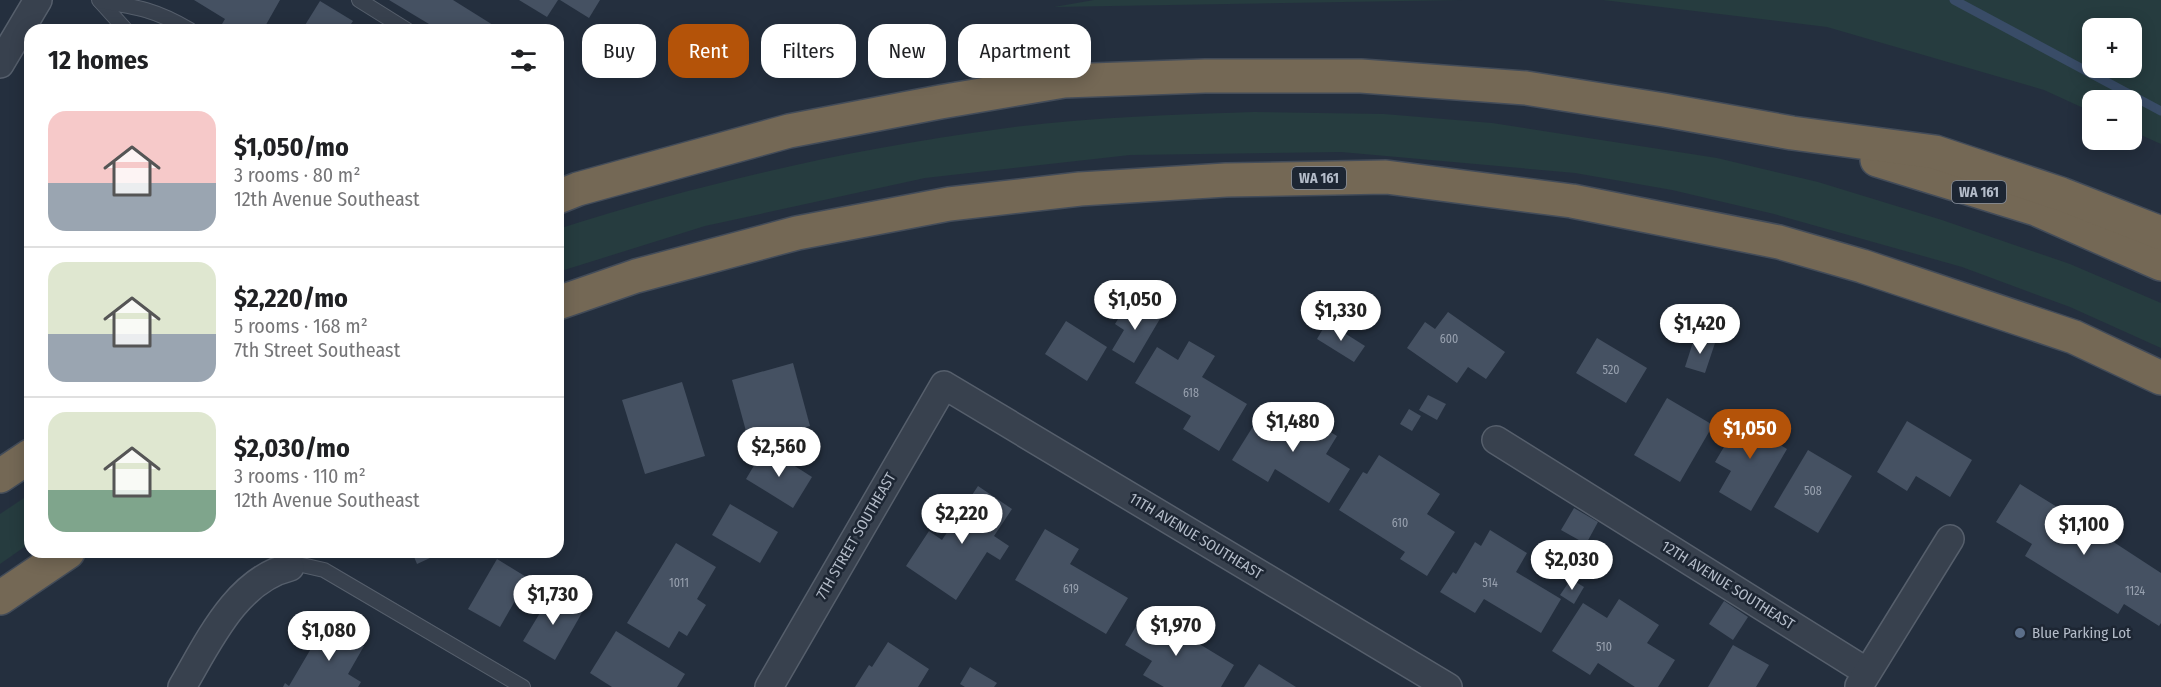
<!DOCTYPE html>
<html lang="en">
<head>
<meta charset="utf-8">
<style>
  :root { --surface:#fff; --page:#f2f2f2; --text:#202124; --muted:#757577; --line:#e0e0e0; --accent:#b45309 }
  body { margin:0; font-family:"Fira Sans Condensed",sans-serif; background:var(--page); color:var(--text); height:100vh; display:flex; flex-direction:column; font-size:22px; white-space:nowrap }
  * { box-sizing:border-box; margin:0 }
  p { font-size:20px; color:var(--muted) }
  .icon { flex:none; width:33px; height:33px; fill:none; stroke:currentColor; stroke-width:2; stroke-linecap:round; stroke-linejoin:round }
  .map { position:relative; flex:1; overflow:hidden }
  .drawer { position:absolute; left:24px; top:24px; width:540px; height:534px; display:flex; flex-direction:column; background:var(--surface); border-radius:18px; box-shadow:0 3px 15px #0003 }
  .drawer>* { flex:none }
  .hud { position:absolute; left:582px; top:24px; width:570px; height:54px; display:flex; gap:12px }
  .controls { position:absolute; left:2082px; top:18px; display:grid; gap:12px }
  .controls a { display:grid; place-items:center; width:60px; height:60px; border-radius:12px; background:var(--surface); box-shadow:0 3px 15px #0003; font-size:30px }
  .price { position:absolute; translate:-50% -51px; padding:0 14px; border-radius:21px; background:#fff; color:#222; font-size:20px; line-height:39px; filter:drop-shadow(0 2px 3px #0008) }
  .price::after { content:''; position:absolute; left:50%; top:36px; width:18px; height:14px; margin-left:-9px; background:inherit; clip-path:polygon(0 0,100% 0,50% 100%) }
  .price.active { background:var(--accent); color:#fff }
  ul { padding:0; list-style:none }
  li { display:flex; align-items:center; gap:18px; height:150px; padding:0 24px }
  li+li { border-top:2px solid var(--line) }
  li span { display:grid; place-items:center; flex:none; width:168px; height:120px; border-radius:18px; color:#555 }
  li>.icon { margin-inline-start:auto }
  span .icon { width:72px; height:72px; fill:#fffc; stroke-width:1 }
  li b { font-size:26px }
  h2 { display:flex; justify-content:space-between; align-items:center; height:72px; padding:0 24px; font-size:26px }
  .chip { padding:0 21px; border-radius:18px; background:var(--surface); box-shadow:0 3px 15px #0003; font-size:21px; line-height:54px }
  .chip.active { background:var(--accent); color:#fff }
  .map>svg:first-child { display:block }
</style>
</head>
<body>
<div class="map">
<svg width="2161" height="687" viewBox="0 0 2161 687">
  <rect width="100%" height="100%" fill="#242f3e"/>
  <g fill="#263c3f" fill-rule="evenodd">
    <polygon points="1094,0 1463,0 1054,7"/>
    <path d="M 1603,0 L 2161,0 L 2161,144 L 2132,131 L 2132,100 L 2092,100 L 2092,112 L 2044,90 L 1827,27 ZM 2132,28 L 2132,68 L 2092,68 L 2092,28 Z"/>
    <path d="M 1254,112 L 1384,114 L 1492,123 L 1717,158 L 1818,182 L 1942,220 L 2070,264 L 2161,303 L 2161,348 L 2070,307 L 1962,267 L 1774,214 L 1672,190 L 1575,173 L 1341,152 L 1130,155 L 925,178 L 705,226 L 558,272 L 558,229 C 702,183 850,149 1000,129 C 1084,117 1170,115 1254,112 Z"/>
    <polygon points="30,494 30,543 0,564 0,514"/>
  </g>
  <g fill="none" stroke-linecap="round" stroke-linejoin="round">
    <polyline stroke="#394c67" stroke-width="9" points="1954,0 2161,111"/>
  </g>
  <g fill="#455162">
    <polygon points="194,0 280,0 263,30 222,30 219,29 225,19"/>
    <polygon points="389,0 453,0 493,25 490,30 439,30"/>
    <polygon points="519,0 558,0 547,17"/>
    <polygon points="560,0 600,0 589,18"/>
    <polygon points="320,1 353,21 347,30 302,30"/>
    <polygon points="1139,304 1161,317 1134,363 1112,350 1124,330 1115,324 1126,306 1135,311"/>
    <polygon points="1448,312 1505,352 1486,379 1468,367 1457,383 1407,348 1425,322 1435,329"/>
    <polygon points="1066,321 1107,347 1087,381 1045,354"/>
    <polygon points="1327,322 1365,346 1354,362 1317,339"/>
    <polygon points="1695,336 1715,343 1705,373 1685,367"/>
    <polygon points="1597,338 1647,368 1626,403 1576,373"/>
    <polygon points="1189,341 1215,356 1202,377 1247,404 1219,451 1183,429 1191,416 1135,383 1157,347 1178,360"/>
    <polygon points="793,363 810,426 749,442 732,380"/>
    <polygon points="682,382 705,456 645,474 622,400"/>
    <polygon points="1428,395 1446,404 1437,420 1419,410"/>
    <polygon points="1667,398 1713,425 1680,482 1634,455"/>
    <polygon points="1292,408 1337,436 1326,454 1350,469 1329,503 1275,469 1268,482 1232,460 1262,412 1282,424"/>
    <polygon points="1409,409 1421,416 1412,431 1400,424"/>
    <polygon points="1752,409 1775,422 1767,437 1787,449 1751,511 1719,492 1731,471 1715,462 1740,420 1744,422"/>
    <polygon points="1907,421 1972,460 1950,497 1916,476 1907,491 1877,472"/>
    <polygon points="765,447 812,477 793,508 746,479"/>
    <polygon points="1808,450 1852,476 1818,533 1774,507"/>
    <polygon points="1379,455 1440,494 1427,514 1455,532 1427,576 1400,559 1405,552 1339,510 1363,472 1367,474"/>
    <polygon points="2020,484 2099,533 2106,522 2119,530 2112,541 2161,573 2161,623 2159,626 2124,604 2118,614 2025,556 2032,544 1996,522"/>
    <polygon points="978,486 1012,509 994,536 1009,546 1000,560 987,552 956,600 906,566 929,531 942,540"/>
    <polygon points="730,504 778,532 760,563 712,535"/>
    <polygon points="1574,508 1598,522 1586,544 1561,530"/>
    <polygon points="1045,529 1079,549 1070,564 1128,598 1106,634 1015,580"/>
    <polygon points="1490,530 1527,553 1516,572 1561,599 1541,633 1484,599 1475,613 1440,592 1453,572 1456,574 1475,542 1481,546"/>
    <polygon points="676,543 716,567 697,599 706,605 687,636 679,631 669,648 627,623"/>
    <polygon points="1556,549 1574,559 1565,575 1547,565"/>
    <polygon points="412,552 443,552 417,564"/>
    <polygon points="497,559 528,578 500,627 468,609"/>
    <polygon points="1571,579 1584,587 1574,604 1560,595"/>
    <polygon points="575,587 589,594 582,606 568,598"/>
    <polygon points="552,593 583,611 555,660 523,641"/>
    <polygon points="1619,599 1659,625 1647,643 1675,660 1658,687 1635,687 1598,663 1590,675 1552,651 1583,603 1607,618"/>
    <polygon points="1724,601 1748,617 1733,640 1709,624"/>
    <polygon points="1145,611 1234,665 1221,687 1164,687 1143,675 1152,661 1125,645"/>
    <polygon points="326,623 364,646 348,674 361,682 358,687 283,687 285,683 289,686"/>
    <polygon points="616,631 685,674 677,687 612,687 590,673"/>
    <polygon points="888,642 929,669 918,687 855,687 869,665 872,667"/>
    <polygon points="1733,645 1769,665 1756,687 1708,687"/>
    <polygon points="1259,664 1296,687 1244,687"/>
    <polygon points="970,667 997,683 994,687 965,687 960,684"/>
  </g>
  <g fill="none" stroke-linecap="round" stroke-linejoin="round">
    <defs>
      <g id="lane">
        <polyline points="99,0 126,30"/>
        <polyline points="359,0 407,30"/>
        <path d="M 100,1 C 138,7 156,10 190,30"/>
        <polyline points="290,567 302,565 324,570 523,687"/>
      </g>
      <g id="street">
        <polyline points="0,64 38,0"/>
        <polyline points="1496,440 1867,672"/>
        <polyline points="1859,686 1950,539"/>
        <path d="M 182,687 C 208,643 236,580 290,567"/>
        <polyline points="769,687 944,385 1448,687"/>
      </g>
      <g id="highway">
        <polyline points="1877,160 2036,209 2161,264"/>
        <polyline points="558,197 578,189 789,131 940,102 1064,81 1205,76 1361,76 1526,88 1664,110 1792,133 1935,152 2061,194 2161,233"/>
        <polyline points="558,303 636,276 797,233 949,204 1080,189 1226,180 1386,177 1572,201 1779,242 1862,266 2074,337 2161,378"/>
        <polyline points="0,476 30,456"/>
        <polyline points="0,598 68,552"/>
      </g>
    </defs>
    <use href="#lane" stroke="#565f6c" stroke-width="16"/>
    <use href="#street" stroke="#565f6c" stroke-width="30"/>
    <use href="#highway" stroke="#434c59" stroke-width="36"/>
    <use href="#lane" stroke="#38414e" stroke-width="14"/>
    <use href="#street" stroke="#38414e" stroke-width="27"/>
    <use href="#highway" stroke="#746855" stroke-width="33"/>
  </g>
  <circle fill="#5c6f8a" stroke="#1d2633" stroke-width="2" cx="2020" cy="633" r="6"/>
  <g text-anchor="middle" stroke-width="5" stroke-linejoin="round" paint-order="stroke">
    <g font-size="12" fill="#98a1af">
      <text x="1449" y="343">600</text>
      <text x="1611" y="374">520</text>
      <text x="1191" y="397">618</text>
      <text x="1813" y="495">508</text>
      <text x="1400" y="527">610</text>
      <text x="679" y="587">1011</text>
      <text x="1490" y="587">514</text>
      <text x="1071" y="593">619</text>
      <text x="2135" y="595">1124</text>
      <text x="1604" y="651">510</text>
    </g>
    <g fill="#1d2633" stroke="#878f9c" stroke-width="1.5">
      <rect x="1292" y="167" width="54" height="22" rx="4.5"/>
      <rect x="1952" y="181" width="54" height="22" rx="4.5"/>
    </g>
    <g font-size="14" font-weight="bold" fill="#b4bcc9">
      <text x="1319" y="183">WA 161</text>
      <text x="1979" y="197">WA 161</text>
    </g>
    <g font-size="15" fill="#b4bcc9" stroke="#1d2633">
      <text transform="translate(856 536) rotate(-60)" y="5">7TH STREET SOUTHEAST</text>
      <text transform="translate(1196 536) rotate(31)" y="5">11TH AVENUE SOUTHEAST</text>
      <text transform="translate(1728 585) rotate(32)" y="5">12TH AVENUE SOUTHEAST</text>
    </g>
    <g font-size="15" fill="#b4bcc9" stroke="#1d2633" text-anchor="start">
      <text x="2032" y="638">Blue Parking Lot</text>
    </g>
  </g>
</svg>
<div class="controls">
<a>+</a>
<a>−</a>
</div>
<b class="price" style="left:1135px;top:331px">$1,050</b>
<b class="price" style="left:1341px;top:342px">$1,330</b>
<b class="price" style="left:1700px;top:355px">$1,420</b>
<b class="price" style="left:1293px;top:453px">$1,480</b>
<b class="price active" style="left:1750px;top:460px">$1,050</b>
<b class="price" style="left:779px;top:478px">$2,560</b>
<b class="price" style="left:962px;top:545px">$2,220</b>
<b class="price" style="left:2084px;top:556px">$1,100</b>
<b class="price" style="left:1572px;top:591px">$2,030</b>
<b class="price" style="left:553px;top:626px">$1,730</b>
<b class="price" style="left:1176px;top:657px">$1,970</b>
<b class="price" style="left:329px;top:662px">$1,080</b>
<div class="hud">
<a class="chip">Buy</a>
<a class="chip active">Rent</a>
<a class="chip">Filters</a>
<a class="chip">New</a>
<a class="chip">Apartment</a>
</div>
<section class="drawer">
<h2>12 homes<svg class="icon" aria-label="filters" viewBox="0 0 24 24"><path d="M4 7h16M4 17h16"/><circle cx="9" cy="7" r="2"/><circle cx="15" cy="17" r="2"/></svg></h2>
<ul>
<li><span style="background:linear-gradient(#f6c9c9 60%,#9aa5b1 0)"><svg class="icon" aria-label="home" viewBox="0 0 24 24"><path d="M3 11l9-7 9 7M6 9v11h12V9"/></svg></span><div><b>$1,050/mo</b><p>3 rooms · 80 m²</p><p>12th Avenue Southeast</p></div></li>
<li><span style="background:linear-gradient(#dfe7d0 60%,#9aa5b1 0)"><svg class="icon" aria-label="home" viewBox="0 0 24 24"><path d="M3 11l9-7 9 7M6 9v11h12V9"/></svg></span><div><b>$2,220/mo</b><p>5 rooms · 168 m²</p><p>7th Street Southeast</p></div></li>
<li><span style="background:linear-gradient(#dfe7d0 65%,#7fa58c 0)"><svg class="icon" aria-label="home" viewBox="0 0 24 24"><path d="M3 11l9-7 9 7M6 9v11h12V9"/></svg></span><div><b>$2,030/mo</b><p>3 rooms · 110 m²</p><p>12th Avenue Southeast</p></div></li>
</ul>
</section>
</div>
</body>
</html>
